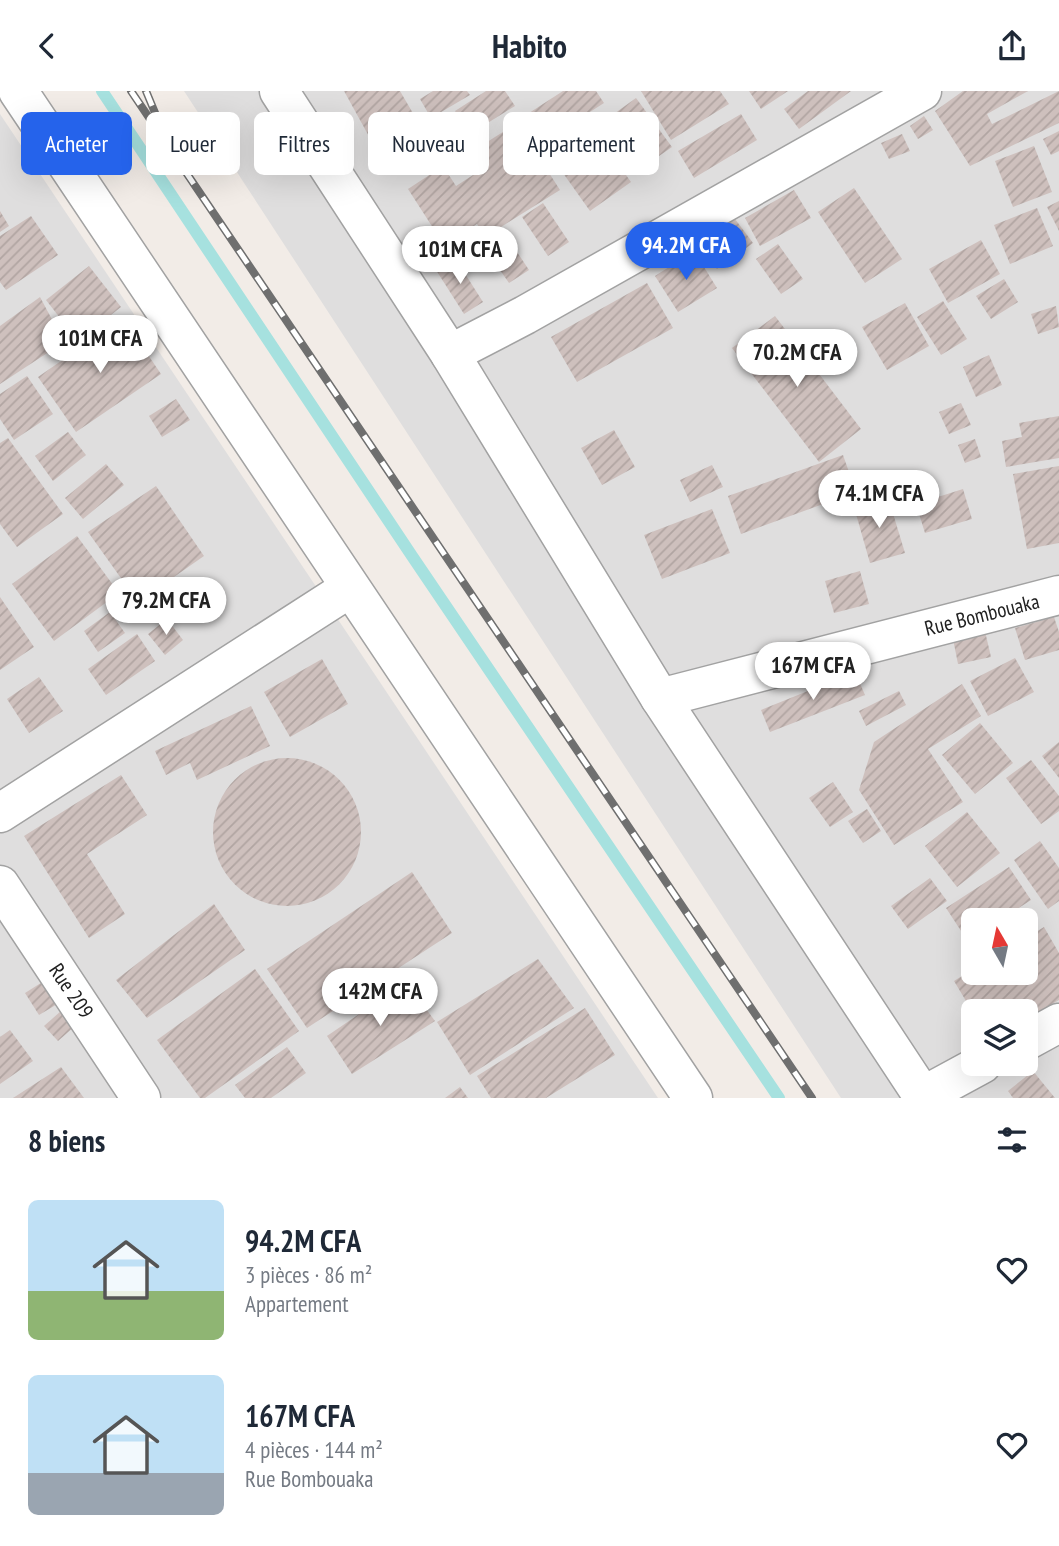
<!DOCTYPE html>
<html lang="fr">
<head>
<meta charset="utf-8">
<style>
  :root { --surface:#fff; --page:#f2f2f3; --text:#1f2937; --muted:#747a83; --accent:#2563eb }
  body { margin:0; font-family:"PT Sans Narrow",sans-serif; background:var(--page); color:var(--text); height:100vh; display:flex; flex-direction:column; font-size:26px; white-space:nowrap }
  * { box-sizing:border-box; margin:0 }
  p { font-size:23px; color:var(--muted) }
  .icon { flex:none; width:38px; height:38px; fill:none; stroke:currentColor; stroke-width:2; stroke-linecap:round; stroke-linejoin:round }
  .map { position:relative; height:1007px; overflow:hidden }
  .drawer { display:flex; flex-direction:column; background:var(--surface); flex:1 }
  .drawer>* { flex:none }
  .banner { position:absolute; left:21px; top:21px; width:700px; height:63px; display:flex; gap:14px }
  .needle { width:46px; rotate:351deg }
  .fabs { position:absolute; left:961px; top:817px; display:grid; gap:14px }
  .fabs a { display:grid; place-items:center; width:77px; height:77px; border-radius:10px; background:var(--surface); box-shadow:0 7px 28px #0002; font-size:35px }
  .price { position:absolute; translate:-50% -60px; padding:0 16px; border-radius:24px; background:#fff; color:#222; font-size:23px; line-height:46px; filter:drop-shadow(0 2px 4px #0008) }
  .price::after { content:''; position:absolute; left:50%; top:42px; width:21px; height:16px; margin-left:-10px; background:inherit; clip-path:polygon(0 0,100% 0,50% 100%) }
  .price.selected { background:var(--accent); color:#fff }
  ul { padding:0; list-style:none }
  li { display:flex; align-items:center; gap:21px; height:175px; padding:0 28px }
  li span { display:grid; place-items:center; flex:none; width:196px; height:140px; border-radius:10px; color:#555 }
  li>.icon { margin-inline-start:auto }
  span .icon { width:84px; height:84px; fill:#fffc; stroke-width:1 }
  li b { font-size:30px }
  h2 { display:flex; justify-content:space-between; align-items:center; height:84px; padding:0 28px; font-size:30px }
  .chip { padding:0 24px; border-radius:10px; background:var(--surface); box-shadow:0 7px 28px #0002; font-size:24px; line-height:63px }
  .chip.selected { background:var(--accent); color:#fff }
  header { display:flex; justify-content:space-between; align-items:center; height:91px; padding:0 28px; background:var(--surface); font-size:32px; font-weight:700 }
  .map>svg:first-child { display:block }
</style>
</head>
<body>
<header><svg class="icon" aria-label="back" viewBox="0 0 24 24"><path d="M15 5l-7 7 7 7"/></svg>Habito<svg class="icon" aria-label="share" viewBox="0 0 24 24"><path d="M12 15V3M7 8l5-5 5 5M5 13v7h14v-7"/></svg></header>
<div class="map">
<svg width="1059" height="1007" viewBox="0 0 1059 1007">
  <defs>
    <pattern id="building-hatch" width="6" height="6" patternUnits="userSpaceOnUse" patternTransform="scale(1.75)"><rect width="6" height="6" fill="#cec0bd"/><path d="M-1 1l2-2M0 6l6-6M5 7l2-2" fill="none" stroke="#b1a5a2"/></pattern>
  </defs>
  <rect width="100%" height="100%" fill="#f2ece7"/>
  <g fill="#dfdede" fill-rule="evenodd">
    <path d="M 184,0 L 1059,0 L 1059,1007 L 841,1007 ZM 973,830 L 1026,830 L 1026,882 L 973,882 ZM 973,920 L 1026,920 L 1026,973 L 973,973 Z"/>
    <polygon points="0,23 658,1007 0,1007"/>
  </g>
  <g fill="none" stroke-linecap="round" stroke-linejoin="round">
    <polyline stroke="#a6e1df" stroke-width="12" points="102,0 412,465 779,1007"/>
  </g>
  <g fill="url(#building-hatch)">
    <polygon points="344,0 400,0 414,24 371,49"/>
    <polygon points="433,0 467,0 470,4 431,27 420,8"/>
    <polygon points="486,0 505,0 515,15 470,43 455,20"/>
    <polygon points="563,0 596,0 604,12 543,51 526,24"/>
    <polygon points="641,0 720,0 729,13 671,49"/>
    <polygon points="749,0 788,0 761,18"/>
    <polygon points="808,0 851,0 799,38 784,18"/>
    <polygon points="963,0 1028,0 987,23 992,33 1059,0 1059,32 970,75 935,20"/>
    <polygon points="636,7 672,56 636,81 600,33"/>
    <polygon points="741,23 757,49 694,87 678,60"/>
    <polygon points="924,25 933,39 918,48 910,35"/>
    <polygon points="445,26 460,59 409,84 393,50"/>
    <polygon points="517,32 560,99 485,146 477,133 444,154 408,98 443,75 456,95 487,75 476,58"/>
    <polygon points="590,33 631,91 590,120 548,61"/>
    <polygon points="1059,40 1059,60 1051,64 1043,48"/>
    <polygon points="902,43 910,60 889,68 881,52"/>
    <polygon points="1034,55 1052,101 1013,116 995,70"/>
    <polygon points="854,97 902,168 865,192 818,121"/>
    <polygon points="794,99 811,127 760,155 745,127"/>
    <polygon points="1059,110 1059,140 1047,116"/>
    <polygon points="543,112 569,151 548,165 522,126"/>
    <polygon points="1037,117 1053,155 1010,173 994,134"/>
    <polygon points="0,120 9,135 0,141"/>
    <polygon points="31,125 58,164 6,199 0,191 0,145"/>
    <polygon points="735,128 753,152 717,178 700,154"/>
    <polygon points="981,149 1000,183 948,212 929,178"/>
    <polygon points="778,153 803,188 781,203 756,168"/>
    <polygon points="513,155 529,179 509,192 493,169"/>
    <polygon points="694,160 717,197 678,221 655,185"/>
    <polygon points="455,167 483,211 464,223 436,179"/>
    <polygon points="89,175 121,216 78,250 46,209"/>
    <polygon points="1004,188 1018,211 991,228 976,205"/>
    <polygon points="647,192 673,237 577,291 551,246"/>
    <polygon points="40,206 64,251 0,293 0,235"/>
    <polygon points="943,210 967,248 941,264 917,226"/>
    <polygon points="905,212 929,255 887,279 862,236"/>
    <polygon points="1056,215 1059,236 1038,243 1031,223"/>
    <polygon points="775,225 861,338 819,371 732,257"/>
    <polygon points="123,227 161,283 76,341 38,286"/>
    <polygon points="989,264 1002,294 976,306 963,276"/>
    <polygon points="27,285 53,323 14,349 0,328 0,303"/>
    <polygon points="176,308 190,329 162,346 149,325"/>
    <polygon points="961,312 971,334 949,343 939,321"/>
    <polygon points="1059,325 1059,367 1006,376 1002,350 1022,346 1019,332"/>
    <polygon points="614,339 635,376 602,394 581,357"/>
    <polygon points="68,341 86,364 53,390 35,365"/>
    <polygon points="8,347 63,423 17,456 0,433 0,352"/>
    <polygon points="975,348 981,366 965,372 958,354"/>
    <polygon points="843,364 856,401 741,443 728,405"/>
    <polygon points="106,373 124,394 83,428 65,407"/>
    <polygon points="712,374 723,396 690,411 680,389"/>
    <polygon points="1059,375 1059,452 1027,458 1013,383"/>
    <polygon points="156,395 204,465 138,511 88,441"/>
    <polygon points="963,398 972,428 925,442 916,413"/>
    <polygon points="888,406 905,462 870,472 854,416"/>
    <polygon points="712,418 730,462 662,488 644,444"/>
    <polygon points="77,445 119,502 54,550 12,493"/>
    <polygon points="860,480 869,513 834,522 825,490"/>
    <polygon points="0,506 34,556 0,579"/>
    <polygon points="110,521 125,542 98,561 84,540"/>
    <polygon points="1054,526 1059,541 1059,559 1025,569 1015,537"/>
    <polygon points="167,528 183,549 165,564 148,543"/>
    <polygon points="984,536 991,566 958,573 952,543"/>
    <polygon points="137,543 155,570 106,604 88,578"/>
    <polygon points="1015,567 1034,601 988,625 970,590"/>
    <polygon points="322,568 348,613 290,646 264,601"/>
    <polygon points="855,581 865,604 770,641 761,619"/>
    <polygon points="39,586 63,620 29,642 7,608"/>
    <polygon points="962,593 981,625 928,658 963,711 894,754 859,699 874,651"/>
    <polygon points="899,600 906,614 866,635 859,620"/>
    <polygon points="251,615 270,655 197,689 190,672 166,684 155,660"/>
    <polygon points="980,632 1013,672 975,703 942,664"/>
    <polygon points="1059,651 1059,687 1042,665"/>
    <circle cx="287" cy="741" r="74"/>
    <polygon points="1031,669 1059,705 1059,720 1041,733 1006,687"/>
    <polygon points="121,684 147,724 87,763 125,823 89,847 24,745"/>
    <polygon points="833,691 853,721 830,736 809,707"/>
    <polygon points="867,718 881,740 863,752 848,730"/>
    <polygon points="967,721 1000,762 957,796 925,755"/>
    <polygon points="1040,750 1059,777 1059,810 1048,818 1014,769"/>
    <polygon points="1009,776 1031,809 999,830 973,830 973,846 967,849 946,817"/>
    <polygon points="412,781 452,842 307,937 267,878"/>
    <polygon points="930,787 947,810 908,838 891,815"/>
    <polygon points="214,813 245,859 147,927 116,889"/>
    <polygon points="1044,836 1059,862 1059,909 1026,929 1026,920 972,920 954,890 973,878 973,882 1026,882 1026,847"/>
    <polygon points="538,868 574,917 470,984 437,931"/>
    <polygon points="255,878 299,940 205,1007 200,1007 157,949"/>
    <polygon points="44,890 59,912 39,924 25,902"/>
    <polygon points="406,891 435,930 352,983 327,945"/>
    <polygon points="585,917 615,964 546,1007 491,1007 477,985"/>
    <polygon points="61,920 75,935 58,950 44,935"/>
    <polygon points="10,939 33,970 0,993 0,946"/>
    <polygon points="287,956 306,982 271,1007 245,1007 235,994"/>
    <polygon points="61,976 84,1007 13,1007"/>
    <polygon points="1033,980 1055,1007 1013,1007 1008,1000"/>
    <polygon points="460,996 468,1007 445,1007"/>
  </g>
  <g fill="none" stroke-linecap="round" stroke-linejoin="round">
    <defs>
      <g id="minor">
        <polyline points="18,0 693,1007"/>
        <polyline points="279,0 450,263 660,607 924,1007"/>
        <polyline points="450,263 525,224 922,0"/>
        <polyline points="660,607 1059,504"/>
        <polyline points="0,722 350,497"/>
        <polyline points="0,794 141,1007"/>
        <polyline points="1026,950 1059,932"/>
        <polyline points="923,1005 982,973"/>
      </g>
    </defs>
    <use href="#minor" stroke="#a2a2a2" stroke-width="41"/>
    <use href="#minor" stroke="#fff" stroke-width="38"/>
    <defs>
      <g id="rail">
        <polyline points="131,0 812,1007"/>
        <polyline points="146,0 158,29"/>
      </g>
    </defs>
    <use href="#rail" stroke="#6f6f6f" stroke-width="8"/>
    <use href="#rail" stroke="#fff" stroke-width="5" stroke-dasharray="16" stroke-linecap="butt"/>
  </g>
  <g text-anchor="middle" stroke-width="7" stroke-linejoin="round" paint-order="stroke">
    <g font-size="21" fill="#212121" stroke="#fff">
      <text transform="translate(982 524) rotate(-14)" y="7">Rue Bombouaka</text>
      <text transform="translate(71 900) rotate(56)" y="7">Rue 209</text>
    </g>
  </g>
</svg>
<div class="fabs">
<a><svg class="needle" viewBox="-14 -14 28 28"><path d="M0-13l5 13h-10z" fill="#e53935"/><path d="M0 13l5-13h-10z" fill="#747a83"/></svg></a>
<a><svg class="icon" aria-label="layers" viewBox="0 0 24 24"><path d="M12 4l9 5-9 5-9-5zM3 14l9 5 9-5"/></svg></a>
</div>
<b class="price selected" style="left:686px;top:191px">94.2M CFA</b>
<b class="price" style="left:460px;top:195px">101M CFA</b>
<b class="price" style="left:100px;top:284px">101M CFA</b>
<b class="price" style="left:797px;top:298px">70.2M CFA</b>
<b class="price" style="left:879px;top:439px">74.1M CFA</b>
<b class="price" style="left:166px;top:546px">79.2M CFA</b>
<b class="price" style="left:813px;top:611px">167M CFA</b>
<b class="price" style="left:380px;top:937px">142M CFA</b>
<div class="banner">
<a class="chip selected">Acheter</a>
<a class="chip">Louer</a>
<a class="chip">Filtres</a>
<a class="chip">Nouveau</a>
<a class="chip">Appartement</a>
</div>
</div>
<section class="drawer">
<h2>8 biens<svg class="icon" aria-label="filters" viewBox="0 0 24 24"><path d="M4 7h16M4 17h16"/><circle cx="9" cy="7" r="2"/><circle cx="15" cy="17" r="2"/></svg></h2>
<ul>
<li><span style="background:linear-gradient(#bfe0f5 65%,#8fb573 0)"><svg class="icon" aria-label="home" viewBox="0 0 24 24"><path d="M3 11l9-7 9 7M6 9v11h12V9"/></svg></span><div><b>94.2M CFA</b><p>3 pièces · 86 m²</p><p>Appartement</p></div><svg class="icon" aria-label="heart" viewBox="0 0 24 24"><path d="M12 20l-8-8c-3-5 5-10 8-4 3-6 11-1 8 4z"/></svg></li>
<li><span style="background:linear-gradient(#bfe0f5 70%,#9aa5b1 0)"><svg class="icon" aria-label="home" viewBox="0 0 24 24"><path d="M3 11l9-7 9 7M6 9v11h12V9"/></svg></span><div><b>167M CFA</b><p>4 pièces · 144 m²</p><p>Rue Bombouaka</p></div><svg class="icon" aria-label="heart" viewBox="0 0 24 24"><path d="M12 20l-8-8c-3-5 5-10 8-4 3-6 11-1 8 4z"/></svg></li>
</ul>
</section>
</body>
</html>
